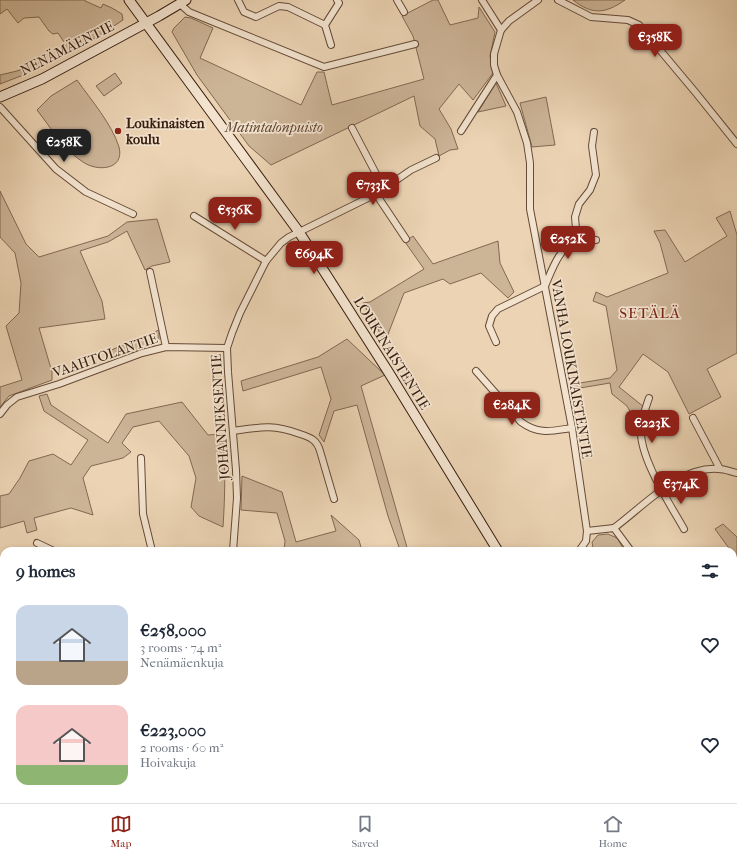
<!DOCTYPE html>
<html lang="en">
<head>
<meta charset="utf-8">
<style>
  :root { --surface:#fff; --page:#f2f2f3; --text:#1f2937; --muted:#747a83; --line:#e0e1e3; --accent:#8f2418 }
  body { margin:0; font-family:"IM FELL French Canon",serif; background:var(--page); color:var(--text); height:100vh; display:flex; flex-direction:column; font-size:15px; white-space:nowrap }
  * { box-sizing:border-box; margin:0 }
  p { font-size:13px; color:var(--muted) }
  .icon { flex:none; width:22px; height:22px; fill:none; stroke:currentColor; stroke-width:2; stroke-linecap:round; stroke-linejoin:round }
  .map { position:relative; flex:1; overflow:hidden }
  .sheet { position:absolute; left:0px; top:547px; width:737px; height:256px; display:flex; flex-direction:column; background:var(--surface); border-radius:12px 12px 0 0; box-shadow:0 2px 6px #0003 }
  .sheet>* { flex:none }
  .price { position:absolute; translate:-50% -34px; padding:0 9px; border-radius:8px; background:var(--accent); color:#fff; font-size:13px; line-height:26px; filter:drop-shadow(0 1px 2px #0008) }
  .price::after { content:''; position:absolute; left:50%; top:24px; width:12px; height:9px; margin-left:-6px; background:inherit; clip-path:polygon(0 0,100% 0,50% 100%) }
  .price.active { background:#222; color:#fff }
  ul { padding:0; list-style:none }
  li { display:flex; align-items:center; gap:12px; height:100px; padding:0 16px }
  li span { display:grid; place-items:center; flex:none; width:112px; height:80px; border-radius:12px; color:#555 }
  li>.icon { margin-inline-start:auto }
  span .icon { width:48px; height:48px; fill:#fffc; stroke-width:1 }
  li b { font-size:17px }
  h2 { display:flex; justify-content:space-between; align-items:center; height:48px; padding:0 16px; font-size:17px }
  .dock { display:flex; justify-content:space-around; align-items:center; height:56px; border-top:1px solid var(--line); background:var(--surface); font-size:11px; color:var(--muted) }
  .dock a { display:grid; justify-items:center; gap:2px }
  .dock .active { color:var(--accent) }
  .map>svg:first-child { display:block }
</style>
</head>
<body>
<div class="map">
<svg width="737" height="803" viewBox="0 0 737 803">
  <rect width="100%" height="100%" fill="#ebd3b3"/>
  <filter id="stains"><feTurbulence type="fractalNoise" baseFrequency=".005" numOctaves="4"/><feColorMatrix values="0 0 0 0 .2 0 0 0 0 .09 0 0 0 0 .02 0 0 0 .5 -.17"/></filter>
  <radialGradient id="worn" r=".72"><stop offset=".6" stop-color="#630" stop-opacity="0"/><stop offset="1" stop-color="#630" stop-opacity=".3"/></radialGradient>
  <g fill="#ccb497" stroke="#826852">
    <polygon points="0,0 85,0 85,1 101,8 103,4 112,8 122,14 123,20 97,37 66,54 61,50 62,47 66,45 58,33 53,34 49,31 39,17 24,18 18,23 7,9 0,14"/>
    <polygon points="433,0 438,0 450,25 478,18 479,7 495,32 490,56 493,73 473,100 459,84 439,109 451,129 458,149 450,150 439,156 435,139 420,126 414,96 271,165 249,146 197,75 172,32 174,28 185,17 191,18 213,28 200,58 301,105 317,72 324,72 332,105 424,79 413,36 402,16"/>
    <path d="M 573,0 L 625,0 C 605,14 592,15 573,0 Z"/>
    <polygon points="46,60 49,63 26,74 0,84 0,75 17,71"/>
    <polygon points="115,73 122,83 104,96 96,86"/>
    <path d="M 77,80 C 91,100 112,124 119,147 C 125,170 97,172 83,162 C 64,150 51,128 37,110 L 51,96 Z"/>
    <polygon points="496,83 506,106 478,112"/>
    <polygon points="546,97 555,145 532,147 520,103"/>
    <polygon points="0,191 26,244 39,257 108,236 127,222 157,219 170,262 152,266 145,270 127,231 108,242 80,251 102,301 105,319 39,328 52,372 52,380 9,396 0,407 0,387 22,380 6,326 19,313 21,283 15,253 0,237"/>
    <polygon points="730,211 737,235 737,353 707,369 721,397 689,414 668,372 643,354 619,387 644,407 638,413 632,415 627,406 612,394 610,383 568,390 568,385 610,378 617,370 606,306 593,301 596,292 607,297 668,273 660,243 654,231 665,230 685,262 727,236 716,218"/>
    <polygon points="413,236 433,264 498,241 500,263 514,292 508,298 481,273 450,284 443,279 404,293 385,342 363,303 370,302 424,269 405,242"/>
    <polygon points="159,330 159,340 153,347 110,359 109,351"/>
    <polygon points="347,339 385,375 361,386 408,551 387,551 399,547 388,516 357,405 334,411 324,442 319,435 331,399 321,367 243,391 241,381 318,357"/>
    <path d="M 47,394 L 51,405 L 108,443 L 126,414 L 182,402 L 208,435 L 222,434 C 226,466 225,495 223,527 L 199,516 L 191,507 L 196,478 L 189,456 L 159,421 L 133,427 L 122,443 L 131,452 L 123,458 L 91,466 L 83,478 L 93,515 L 71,508 L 34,518 L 37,530 L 27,533 L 24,521 L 0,528 L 0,496 L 9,494 L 20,478 L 29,461 L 53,454 L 71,465 L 88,440 L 44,411 L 39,396 Z"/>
    <polygon points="242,476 282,492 296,542 336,531 331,515 359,540 362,551 284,551 285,541 277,513 241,510"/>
    <polygon points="723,524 737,537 737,559 733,554 733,551 731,551 715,529"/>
    <polygon points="608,534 617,538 625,551 595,551 593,548 592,542 598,535"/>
    <polygon points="0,598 4,600 4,650 0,652"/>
    <polygon points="4,751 4,799 35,799 35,803 0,803 0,753"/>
  </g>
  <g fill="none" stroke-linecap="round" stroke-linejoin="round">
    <defs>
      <g id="street">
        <polyline points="238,0 244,12 256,17 279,6 288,7 325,25"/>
        <polyline points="397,0 404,12"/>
        <polyline points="482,0 501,30"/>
        <polyline points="538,0 509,21 501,30 494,54 494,65 497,75 517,112 527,143 530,163 530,209 572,428 587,531 586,541 579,551"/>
        <polyline points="558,0 591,17 628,20 639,25 696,93 737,144"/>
        <polyline points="180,4 189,12 324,67 415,44"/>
        <polyline points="331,45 325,25 339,3 337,0"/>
        <polyline points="0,107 56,169 86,192 133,214"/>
        <polyline points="352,128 384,189"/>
        <polyline points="461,131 497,75"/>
        <polyline points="376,194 406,239"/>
        <polyline points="194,216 266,261"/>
        <polyline points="577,241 575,217 579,204 590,190 596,175 592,146 594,132"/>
        <polyline points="150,272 166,347"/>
        <path d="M 545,286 C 552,270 559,247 577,241 C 583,240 590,240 596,240"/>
        <polyline points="496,342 489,326 492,316 498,309 545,286"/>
        <path d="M 476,371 L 521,422 C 539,435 551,431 572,428"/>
        <path d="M 649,398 C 646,407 642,417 641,427 C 638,456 670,504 684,529"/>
        <polyline points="0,414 7,405 17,397 59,384 142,353 166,347 227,348"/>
        <polyline points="693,418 720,469"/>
        <path d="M 233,431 C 261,427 272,424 300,434 C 310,437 317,440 320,451 L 334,499"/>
        <polyline points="141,458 143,514 152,551"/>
        <path d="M 614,528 C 644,506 680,465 719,469 C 725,469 731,472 737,473"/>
        <polyline points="587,531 614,528 631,551"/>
        <polyline points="37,543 54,551"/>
        <polyline points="233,551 237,498 236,470 228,372 227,348 232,333 240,313 266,261 281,243 289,237 376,194 411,170 436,158"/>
        <polyline points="733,699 737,704"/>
        <polyline points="3,734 4,724"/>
        <polyline points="170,799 171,803"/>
        <polyline points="431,799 432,803"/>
        <polyline points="586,799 590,803"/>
        <polyline points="720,799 723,803"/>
        <polyline points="213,803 220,799"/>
        <polyline points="343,803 346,799"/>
      </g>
      <g id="secondary">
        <polyline points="129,0 299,232 389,373 498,551"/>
        <polyline points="0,97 42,79 159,16 186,0"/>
        <polyline points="635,799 636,803"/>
      </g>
    </defs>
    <use href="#street" stroke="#644a37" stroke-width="8"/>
    <use href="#secondary" stroke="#371d0e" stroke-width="11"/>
    <use href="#street" stroke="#f2e2ce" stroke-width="6"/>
    <use href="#secondary" stroke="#f2e2ce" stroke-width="9"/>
  </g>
  <circle fill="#8f2418" stroke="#f2e2ce" stroke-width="1.5" cx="118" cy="131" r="4"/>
  <g text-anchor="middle" stroke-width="3.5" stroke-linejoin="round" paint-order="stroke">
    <g font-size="14" fill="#371d0e" stroke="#f2e2ce">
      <text transform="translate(67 48) rotate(-27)" y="5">NENÄMÄENTIE</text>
      <text transform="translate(392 353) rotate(58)" y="5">LOUKINAISTENTIE</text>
      <text transform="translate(105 355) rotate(-19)" y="5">VAAHTOLANTIE</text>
      <text transform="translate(572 369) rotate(80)" y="5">VANHA LOUKINAISTENTIE</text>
      <text transform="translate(220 417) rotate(-94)" y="5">JOHANNEKSENTIE</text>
    </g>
    <g font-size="14" font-weight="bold" fill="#371d0e" stroke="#f2e2ce" text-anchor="start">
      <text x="126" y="128">Loukinaisten<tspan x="126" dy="16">koulu</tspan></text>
    </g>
    <g font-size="14" font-style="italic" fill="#5c4330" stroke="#f2e2ce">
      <text x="274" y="132">Matintalonpuisto</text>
    </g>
    <g font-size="15" letter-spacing="1" fill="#7a1f14" stroke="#f2e2ce">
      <text x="650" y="318">SETÄLÄ</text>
    </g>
  </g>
  <rect width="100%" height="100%" filter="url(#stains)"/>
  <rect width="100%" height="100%" fill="url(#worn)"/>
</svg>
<b class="price" style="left:655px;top:58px">€358K</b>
<b class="price active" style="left:64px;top:163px">€258K</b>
<b class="price" style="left:373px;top:206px">€733K</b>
<b class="price" style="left:235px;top:231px">€536K</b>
<b class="price" style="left:568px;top:260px">€252K</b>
<b class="price" style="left:314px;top:275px">€694K</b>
<b class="price" style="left:512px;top:426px">€284K</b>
<b class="price" style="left:652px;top:444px">€223K</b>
<b class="price" style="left:681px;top:505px">€374K</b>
<section class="sheet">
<h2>9 homes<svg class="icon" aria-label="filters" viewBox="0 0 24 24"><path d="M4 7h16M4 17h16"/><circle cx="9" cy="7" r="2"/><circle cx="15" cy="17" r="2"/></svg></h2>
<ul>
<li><span style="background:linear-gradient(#c9d6e8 70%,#b9a48a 0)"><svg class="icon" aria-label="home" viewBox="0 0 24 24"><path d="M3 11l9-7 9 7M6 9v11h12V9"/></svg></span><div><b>€258,000</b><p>3 rooms · 74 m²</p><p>Nenämäenkuja</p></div><svg class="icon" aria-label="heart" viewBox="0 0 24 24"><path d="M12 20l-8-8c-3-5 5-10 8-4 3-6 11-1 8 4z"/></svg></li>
<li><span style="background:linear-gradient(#f6c9c9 75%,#8fb573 0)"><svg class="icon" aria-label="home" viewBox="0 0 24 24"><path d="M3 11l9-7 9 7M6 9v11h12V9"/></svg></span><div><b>€223,000</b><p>2 rooms · 60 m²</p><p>Hoivakuja</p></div><svg class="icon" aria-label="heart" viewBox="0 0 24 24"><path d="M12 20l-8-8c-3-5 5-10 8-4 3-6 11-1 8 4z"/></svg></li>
</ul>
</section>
</div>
<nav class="dock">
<a class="active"><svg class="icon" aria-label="map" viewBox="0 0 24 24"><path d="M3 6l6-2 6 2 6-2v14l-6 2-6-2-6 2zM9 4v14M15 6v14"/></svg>Map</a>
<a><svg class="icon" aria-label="saved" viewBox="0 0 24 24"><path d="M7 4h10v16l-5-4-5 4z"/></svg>Saved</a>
<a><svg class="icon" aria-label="home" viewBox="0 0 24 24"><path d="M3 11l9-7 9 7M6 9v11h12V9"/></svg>Home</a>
</nav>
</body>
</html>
